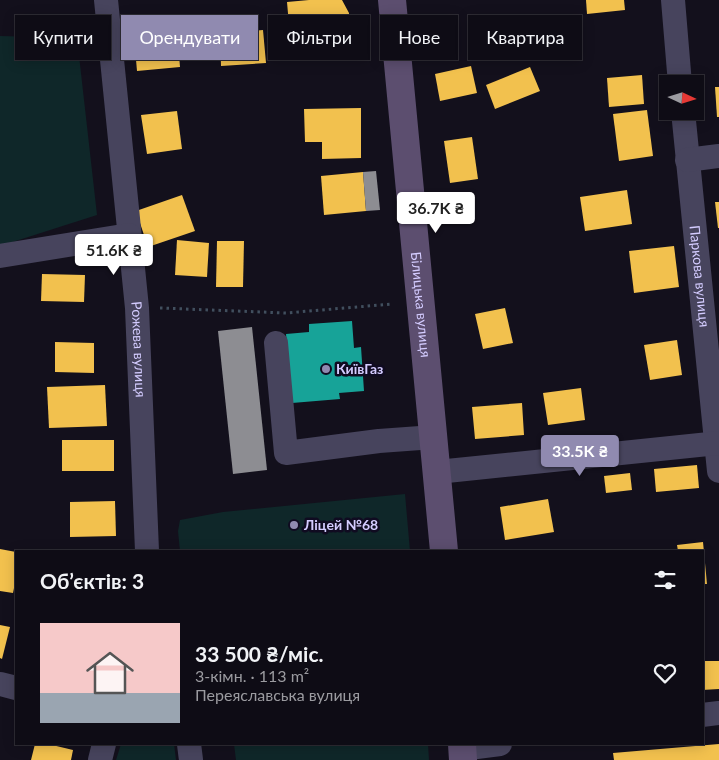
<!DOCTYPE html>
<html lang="uk">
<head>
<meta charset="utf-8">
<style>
  :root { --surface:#0e0c15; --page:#17151e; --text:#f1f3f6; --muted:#9b9ba0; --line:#2e2c34; --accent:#908ab0 }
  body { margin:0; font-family:Lato,sans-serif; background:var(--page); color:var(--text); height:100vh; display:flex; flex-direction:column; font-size:19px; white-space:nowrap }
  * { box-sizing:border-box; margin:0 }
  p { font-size:16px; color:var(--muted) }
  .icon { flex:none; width:28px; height:28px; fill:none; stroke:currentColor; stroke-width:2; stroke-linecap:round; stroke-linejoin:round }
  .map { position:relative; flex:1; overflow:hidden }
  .panel { position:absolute; left:15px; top:550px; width:689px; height:195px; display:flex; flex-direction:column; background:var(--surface); border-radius:0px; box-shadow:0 2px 12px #0003,0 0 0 1px var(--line) }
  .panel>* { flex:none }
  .guide { position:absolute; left:15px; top:15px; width:690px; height:45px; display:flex; gap:10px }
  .needle { width:32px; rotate:94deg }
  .fabs { position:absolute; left:659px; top:75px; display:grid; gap:10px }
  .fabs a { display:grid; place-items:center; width:45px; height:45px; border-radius:0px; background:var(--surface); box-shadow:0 2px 12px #0003,0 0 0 1px var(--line); font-size:25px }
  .price { position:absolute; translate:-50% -42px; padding:0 11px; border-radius:5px; background:#fff; color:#222; font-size:16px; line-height:32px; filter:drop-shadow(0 1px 2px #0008) }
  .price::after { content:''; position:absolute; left:50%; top:30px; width:15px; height:11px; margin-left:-8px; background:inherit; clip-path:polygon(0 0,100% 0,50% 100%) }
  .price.current { background:var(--accent); color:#fff }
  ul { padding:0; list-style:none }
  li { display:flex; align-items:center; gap:15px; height:125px; padding:0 25px }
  li span { display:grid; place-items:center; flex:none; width:140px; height:100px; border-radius:0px; color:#555 }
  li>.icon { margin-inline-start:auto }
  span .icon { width:60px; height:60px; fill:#fffc; stroke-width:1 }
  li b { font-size:21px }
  h2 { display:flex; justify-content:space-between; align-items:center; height:60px; padding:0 25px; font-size:21px }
  .tag { padding:0 18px; border-radius:0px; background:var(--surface); box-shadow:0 2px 12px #0003,0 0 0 1px var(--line); font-size:18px; line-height:45px }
  .tag.current { background:var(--accent); color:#fff }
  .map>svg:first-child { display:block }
</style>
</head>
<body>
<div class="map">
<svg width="719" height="760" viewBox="0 0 719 760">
  <rect width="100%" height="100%" fill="#13101c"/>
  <g fill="#0f2729">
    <polygon points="0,36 77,38 97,215 0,246"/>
    <polygon points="405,494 410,551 180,551 178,531 180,520 223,512"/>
    <polygon points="121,744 174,744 176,760 116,760"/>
    <polygon points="234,744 428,744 429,760 236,760"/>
  </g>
  <g fill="#f2c14e">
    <polygon points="309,0 342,0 349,13 349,19 340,20 344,57 323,58 320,22 289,25 287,2"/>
    <polygon points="586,0 624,0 625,10 587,14"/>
    <polygon points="176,20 180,67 137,71 133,25"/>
    <polygon points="263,30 266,63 221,66 220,33"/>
    <polygon points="471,66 477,93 440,101 435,74"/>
    <polygon points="530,67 540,91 495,109 486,85"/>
    <polygon points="642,75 644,104 609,107 607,78"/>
    <polygon points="715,87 719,87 719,117 717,117"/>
    <polygon points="361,108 361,158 322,159 322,142 305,142 304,109"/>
    <polygon points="647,110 653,156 619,161 613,114"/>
    <polygon points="177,111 182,149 147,154 141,115"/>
    <polygon points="472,137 478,179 450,183 444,141"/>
    <polygon points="363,172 366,211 324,215 321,176"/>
    <polygon points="627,190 632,224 585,231 580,197"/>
    <polygon points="182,195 195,231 148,247 136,211"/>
    <polygon points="715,202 719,202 719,228 718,228"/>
    <polygon points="177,240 209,243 207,277 175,275"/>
    <polygon points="217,241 244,241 243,287 216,287"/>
    <polygon points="674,246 679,287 634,293 629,251"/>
    <polygon points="42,274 85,275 84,302 41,301"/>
    <polygon points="505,308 513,343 483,349 475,314"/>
    <polygon points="677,340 682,375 650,380 644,345"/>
    <polygon points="55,342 94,343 94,373 55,372"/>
    <polygon points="105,385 107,426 49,428 47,387"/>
    <polygon points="581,388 585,420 548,425 543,393"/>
    <polygon points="522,403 524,435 475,439 472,407"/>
    <rect x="62" y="440" width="52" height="31"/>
    <polygon points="697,465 699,488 656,492 654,469"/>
    <polygon points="630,473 632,490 606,493 604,476"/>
    <polygon points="548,499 554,532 505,540 500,507"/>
    <polygon points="115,501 116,536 70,537 70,502"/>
    <polygon points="703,542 707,584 702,584 702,551 678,551 677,545"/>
    <polygon points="0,549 16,552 16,578 13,593 0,591"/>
    <polygon points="0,625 10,627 2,659 0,658"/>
    <polygon points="702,661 719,661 719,689 702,690"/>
    <polygon points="35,744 48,744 73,750 71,760 31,760"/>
    <polygon points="719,744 719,760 614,760 613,753"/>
  </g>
  <polygon fill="#17a398" points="352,321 354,348 361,347 364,391 339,393 340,399 292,403 286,334 309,332 309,324"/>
  <g fill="#8d8d92">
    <polygon points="376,171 380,210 366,211 363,172"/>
    <polygon points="252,327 267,470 233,474 218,331"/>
  </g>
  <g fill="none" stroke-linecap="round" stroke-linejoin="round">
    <polyline stroke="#414f5e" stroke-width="3" stroke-dasharray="2.5 4" stroke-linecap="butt" points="160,308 286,313 392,304"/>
    <g stroke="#47445d" stroke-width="24">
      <path id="s1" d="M 106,0 L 137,308 L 147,551"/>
      <polyline points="673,0 680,84"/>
      <path id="s2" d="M 683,111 L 719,471"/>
      <polyline points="687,160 719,156"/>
      <polyline points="0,256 129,235"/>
      <polyline points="276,343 286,453 379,441 434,437"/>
      <polyline points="437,472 719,443"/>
      <polyline points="0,684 16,688"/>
      <polyline points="702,715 719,713"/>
      <polyline points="189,744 191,760"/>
      <polyline points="462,749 500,744"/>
      <polyline points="100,760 104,744"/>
    </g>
    <g stroke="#5c4e6f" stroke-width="28">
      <path id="s3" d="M 392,0 L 444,551"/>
      <polyline points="462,744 463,760"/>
    </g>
  </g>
  <g fill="#908ab0" stroke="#100b21" stroke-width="2">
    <circle cx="326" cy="369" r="5"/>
    <circle cx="294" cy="525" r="5"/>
  </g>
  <g text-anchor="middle" stroke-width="5" stroke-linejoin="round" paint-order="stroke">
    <g font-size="14" fill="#d4ccff" stroke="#100b21">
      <text dy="5" stroke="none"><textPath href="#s2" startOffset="166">Паркова вулиця</textPath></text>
      <text dy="5" stroke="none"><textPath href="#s3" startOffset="306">Білицька вулиця</textPath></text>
      <text dy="5" stroke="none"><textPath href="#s1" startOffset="351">Рожева вулиця</textPath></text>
    </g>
    <g font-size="14" font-weight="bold" fill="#d4ccff" stroke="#100b21" text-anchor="start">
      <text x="336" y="374">КиївГаз</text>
      <text x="304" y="530">Ліцей №68</text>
    </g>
  </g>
</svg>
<div class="fabs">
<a><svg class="needle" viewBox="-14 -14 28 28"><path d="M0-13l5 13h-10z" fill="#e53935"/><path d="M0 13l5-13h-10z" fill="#9b9ba0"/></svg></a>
</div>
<b class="price" style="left:436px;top:234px">36.7K ₴</b>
<b class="price" style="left:114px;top:276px">51.6K ₴</b>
<b class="price current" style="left:580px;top:477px">33.5K ₴</b>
<div class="guide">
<a class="tag">Купити</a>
<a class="tag current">Орендувати</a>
<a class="tag">Фільтри</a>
<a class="tag">Нове</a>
<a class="tag">Квартира</a>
</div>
<section class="panel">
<h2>Об’єктів: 3<svg class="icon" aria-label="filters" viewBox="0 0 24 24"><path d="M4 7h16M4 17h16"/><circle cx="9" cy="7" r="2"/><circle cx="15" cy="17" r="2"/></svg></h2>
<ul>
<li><span style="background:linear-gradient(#f6c9c9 70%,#9aa5b1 0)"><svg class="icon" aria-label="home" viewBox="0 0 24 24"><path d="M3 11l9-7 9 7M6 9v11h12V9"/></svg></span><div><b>33 500 ₴/міс.</b><p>3-кімн. · 113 m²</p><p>Переяславська вулиця</p></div><svg class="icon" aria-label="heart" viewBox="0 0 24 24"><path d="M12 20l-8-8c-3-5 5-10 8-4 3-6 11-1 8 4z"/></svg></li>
</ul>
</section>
</div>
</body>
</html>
